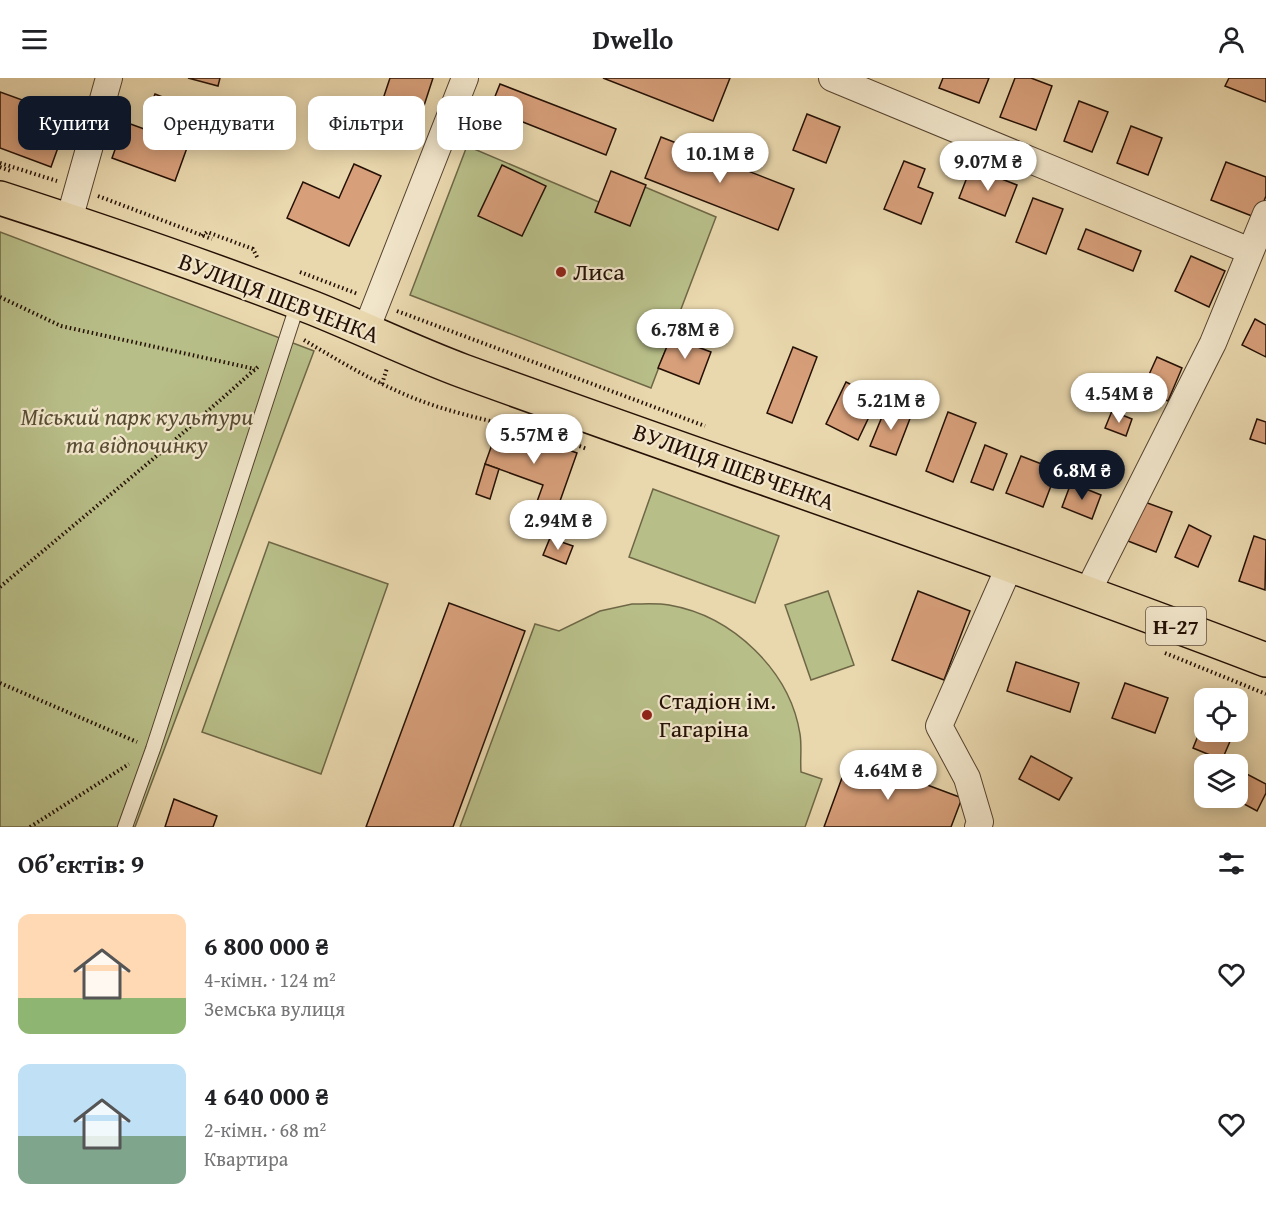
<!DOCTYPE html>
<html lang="uk">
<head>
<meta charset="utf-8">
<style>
  :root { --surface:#fff; --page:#f6f6f6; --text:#202124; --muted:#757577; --accent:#111827 }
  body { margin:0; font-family:"Gentium Book Plus",serif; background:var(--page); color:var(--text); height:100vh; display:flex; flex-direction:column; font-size:22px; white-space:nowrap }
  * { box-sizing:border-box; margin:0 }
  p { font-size:20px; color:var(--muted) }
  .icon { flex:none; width:33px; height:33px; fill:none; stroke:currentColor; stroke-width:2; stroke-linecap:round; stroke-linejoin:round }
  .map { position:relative; height:749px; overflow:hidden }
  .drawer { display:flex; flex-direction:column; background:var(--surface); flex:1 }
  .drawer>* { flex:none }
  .top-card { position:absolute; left:18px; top:18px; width:600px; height:54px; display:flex; gap:12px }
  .fabs { position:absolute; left:1194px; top:610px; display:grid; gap:12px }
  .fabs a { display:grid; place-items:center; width:54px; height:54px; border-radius:12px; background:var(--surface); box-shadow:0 3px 15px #0003; font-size:30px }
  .price { position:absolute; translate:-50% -51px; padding:0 14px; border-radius:21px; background:#fff; color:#222; font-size:20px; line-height:39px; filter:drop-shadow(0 2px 3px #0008) }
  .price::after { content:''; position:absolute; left:50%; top:36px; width:18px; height:14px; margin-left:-9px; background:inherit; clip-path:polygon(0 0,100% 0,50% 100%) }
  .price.on { background:var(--accent); color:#fff }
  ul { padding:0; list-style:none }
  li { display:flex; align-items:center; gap:18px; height:150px; padding:0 18px }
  li span { display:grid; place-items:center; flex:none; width:168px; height:120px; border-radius:12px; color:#555 }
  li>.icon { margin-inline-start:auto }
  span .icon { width:72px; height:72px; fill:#fffc; stroke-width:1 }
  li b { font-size:26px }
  h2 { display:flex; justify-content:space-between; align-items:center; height:72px; padding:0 18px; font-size:26px }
  .chip { padding:0 21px; border-radius:12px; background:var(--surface); box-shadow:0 3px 15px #0003; font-size:21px; line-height:54px }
  .chip.on { background:var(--accent); color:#fff }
  header { display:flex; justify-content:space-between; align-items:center; height:78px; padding:0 18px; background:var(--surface); font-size:27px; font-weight:800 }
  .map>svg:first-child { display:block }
</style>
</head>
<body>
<header><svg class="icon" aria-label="menu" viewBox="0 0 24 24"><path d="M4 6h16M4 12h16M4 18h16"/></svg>Dwello<svg class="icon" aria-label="person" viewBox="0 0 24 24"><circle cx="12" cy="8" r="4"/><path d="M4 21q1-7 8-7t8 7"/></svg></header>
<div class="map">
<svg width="1266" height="749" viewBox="0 0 1266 749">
  <rect width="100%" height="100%" fill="#e9d7ad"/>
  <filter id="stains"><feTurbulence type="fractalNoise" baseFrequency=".00333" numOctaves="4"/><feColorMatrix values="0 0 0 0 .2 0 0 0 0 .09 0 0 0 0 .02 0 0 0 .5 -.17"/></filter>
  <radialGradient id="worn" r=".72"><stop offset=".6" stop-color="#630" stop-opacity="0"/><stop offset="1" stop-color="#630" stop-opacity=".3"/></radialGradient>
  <g fill="#b8be88" stroke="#6e6746" stroke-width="1.5">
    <polygon points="467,68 620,133 633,104 716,139 651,310 410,217"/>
    <polygon points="0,154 314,273 135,749 0,749"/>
    <polygon points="653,411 779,458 755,525 629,479"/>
    <polygon points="269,464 388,506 321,696 202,654"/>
    <polygon points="828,513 854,587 811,602 785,527"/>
    <path d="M 632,526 C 644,526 658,525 669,527 C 733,538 790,593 800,656 C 802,668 800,682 801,694 L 822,701 L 805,749 L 460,749 L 535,546 L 559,553 L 600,533 Z"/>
  </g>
  <g fill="#d79f7a" stroke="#241005" stroke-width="1.5">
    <polygon points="188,0 220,0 218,8"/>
    <polygon points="390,0 433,0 419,43 380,30"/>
    <polygon points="603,0 730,0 713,43"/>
    <polygon points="943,0 989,0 979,25 939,10"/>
    <polygon points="1015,0 1031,0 1052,8 1036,52 1000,39"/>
    <polygon points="1229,0 1266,0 1266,24 1225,8"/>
    <polygon points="500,6 616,51 606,77 490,31"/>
    <polygon points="0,14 69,39 51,89 0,70"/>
    <polygon points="155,16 180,26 171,51 145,41"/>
    <polygon points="1079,23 1108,34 1092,74 1064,63"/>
    <polygon points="807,36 840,49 826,85 793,72"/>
    <polygon points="125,44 188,67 175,103 112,80"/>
    <polygon points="1131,48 1162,60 1148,97 1117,85"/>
    <polygon points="661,59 794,111 778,152 645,100"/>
    <polygon points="904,83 925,91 918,109 933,115 921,146 884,131"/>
    <polygon points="1226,84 1266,99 1266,118 1257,140 1211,122"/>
    <polygon points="354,86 381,98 349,168 287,140 303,104 339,120"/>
    <polygon points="502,87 546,108 522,158 478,138"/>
    <polygon points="971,89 1017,107 1005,138 959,120"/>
    <polygon points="611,93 646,107 630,148 595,134"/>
    <polygon points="1033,120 1063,131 1046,176 1016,164"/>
    <polygon points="1086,151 1141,173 1133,193 1078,171"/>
    <polygon points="1191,178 1225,193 1209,229 1175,213"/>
    <polygon points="1255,241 1266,247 1266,279 1242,267"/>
    <polygon points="671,259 711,274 699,306 658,290"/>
    <polygon points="793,269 817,279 792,345 767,335"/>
    <polygon points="1157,279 1182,290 1168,323 1142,312"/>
    <polygon points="846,304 878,320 858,362 826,346"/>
    <polygon points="886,329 911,338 896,377 870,368"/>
    <polygon points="1112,333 1132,341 1126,358 1105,350"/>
    <polygon points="948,334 976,345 953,404 926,393"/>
    <polygon points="1257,341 1266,344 1266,366 1250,361"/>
    <polygon points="499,347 577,375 554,440 534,432 543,407 485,386"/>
    <polygon points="985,367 1007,376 993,412 971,404"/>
    <polygon points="1021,378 1057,392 1043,429 1006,415"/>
    <polygon points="485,386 499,391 490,421 476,416"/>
    <polygon points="1071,405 1101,417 1092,441 1062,429"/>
    <polygon points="1142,423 1172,434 1156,474 1128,463"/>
    <polygon points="1189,447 1211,458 1198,489 1175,479"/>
    <polygon points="1254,458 1266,462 1265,512 1239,503"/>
    <polygon points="550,460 573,468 566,486 543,477"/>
    <polygon points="918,513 970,533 944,602 892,582"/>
    <polygon points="449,525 525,553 453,749 366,749"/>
    <polygon points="1016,584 1079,605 1070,634 1007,613"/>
    <polygon points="1125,605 1168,620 1155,655 1112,640"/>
    <polygon points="1204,643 1204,654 1234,654 1222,682 1193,670"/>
    <polygon points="850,678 962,720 951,749 824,749"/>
    <polygon points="1031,678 1072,700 1059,722 1019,701"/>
    <polygon points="1241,693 1266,706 1266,715 1257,733 1233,720 1238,720 1238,700"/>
    <polygon points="174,721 217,738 213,749 165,749"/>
  </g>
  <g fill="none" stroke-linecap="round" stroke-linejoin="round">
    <defs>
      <polyline id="lane" points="125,749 153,671 298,225"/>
      <g id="street">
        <polyline points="832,0 1250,173"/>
        <polyline points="69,142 109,0"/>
        <polyline points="366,252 465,0"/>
        <polyline points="1087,515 1213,265 1266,136"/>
        <polyline points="978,749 980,744 967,700 939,648 1010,487"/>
      </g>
      <path id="primary" d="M 0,120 C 105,154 210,190 313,230 C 363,250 412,274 463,293 C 730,390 1000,480 1266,582"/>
    </defs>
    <use href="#lane" stroke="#55422f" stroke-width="16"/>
    <use href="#street" stroke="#55422f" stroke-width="28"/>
    <use href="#primary" stroke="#241005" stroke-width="36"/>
    <g stroke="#241005" stroke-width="4" stroke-dasharray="1.5 3" stroke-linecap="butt">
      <polyline points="0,85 57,103"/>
      <polyline points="0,89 11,93"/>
      <polyline points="98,118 212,161"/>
      <polyline points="202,158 207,154 253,171 258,181"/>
      <polyline points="300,194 358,216"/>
      <polyline points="0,219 61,248 255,291"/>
      <polyline points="397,233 705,348"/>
      <path d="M 304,262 C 349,289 394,316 445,331 C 492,345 541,353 587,371"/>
      <polyline points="382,306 387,290"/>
      <polyline points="0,509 159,376 260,287"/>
      <polyline points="1165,575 1266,616"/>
      <polyline points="0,605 137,664"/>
      <polyline points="30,749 129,686"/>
    </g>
    <use href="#lane" stroke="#f1e5ca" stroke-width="14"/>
    <use href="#street" stroke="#f1e5ca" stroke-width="26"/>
    <use href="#primary" stroke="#e9d7ad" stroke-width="33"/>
  </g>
  <g fill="#8f2418" stroke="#f1e5ca" stroke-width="2">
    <circle cx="561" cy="194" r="6"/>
    <circle cx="647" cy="637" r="6"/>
  </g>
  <g text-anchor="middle" stroke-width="4.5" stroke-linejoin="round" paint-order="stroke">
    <rect fill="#f1e5ca" stroke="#625040" stroke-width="1.5" x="1146" y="529" width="60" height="38" rx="4.5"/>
    <g font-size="22" font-weight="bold" fill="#241005">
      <text x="1176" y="556">Н-27</text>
    </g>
    <g font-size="24" fill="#241005" stroke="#f1e5ca" text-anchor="start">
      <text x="573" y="202">Лиса</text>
      <text x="659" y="631">Стадіон ім.<tspan x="659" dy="28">Гагаріна</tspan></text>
    </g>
    <g font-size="24" fill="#241005" stroke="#f1e5ca">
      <text transform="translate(279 220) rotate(21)" y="8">ВУЛИЦЯ ШЕВЧЕНКА</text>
      <text transform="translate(734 389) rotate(20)" y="8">ВУЛИЦЯ ШЕВЧЕНКА</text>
    </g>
    <g font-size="24" font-style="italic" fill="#584d33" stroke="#f1e5ca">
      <text x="137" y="347">Міський парк культури<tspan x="137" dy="28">та відпочинку</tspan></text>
    </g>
  </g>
  <rect width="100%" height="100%" filter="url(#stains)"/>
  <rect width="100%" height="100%" fill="url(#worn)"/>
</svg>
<div class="fabs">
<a><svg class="icon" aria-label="locate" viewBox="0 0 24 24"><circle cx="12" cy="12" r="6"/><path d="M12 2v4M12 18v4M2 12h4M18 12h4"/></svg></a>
<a><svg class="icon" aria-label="layers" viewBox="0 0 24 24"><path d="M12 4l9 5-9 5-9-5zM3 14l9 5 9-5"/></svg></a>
</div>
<b class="price" style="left:720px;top:106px">10.1M ₴</b>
<b class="price" style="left:988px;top:114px">9.07M ₴</b>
<b class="price" style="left:685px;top:282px">6.78M ₴</b>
<b class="price" style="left:1119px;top:346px">4.54M ₴</b>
<b class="price" style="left:891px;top:353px">5.21M ₴</b>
<b class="price" style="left:534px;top:387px">5.57M ₴</b>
<b class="price on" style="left:1082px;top:423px">6.8M ₴</b>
<b class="price" style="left:558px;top:473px">2.94M ₴</b>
<b class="price" style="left:888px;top:723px">4.64M ₴</b>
<div class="top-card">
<a class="chip on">Купити</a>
<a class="chip">Орендувати</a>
<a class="chip">Фільтри</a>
<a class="chip">Нове</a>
</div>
</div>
<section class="drawer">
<h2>Об’єктів: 9<svg class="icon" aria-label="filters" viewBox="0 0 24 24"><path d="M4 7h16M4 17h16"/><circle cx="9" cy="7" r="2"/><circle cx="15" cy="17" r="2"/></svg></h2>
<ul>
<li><span style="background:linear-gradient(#ffd9b3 70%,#8fb573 0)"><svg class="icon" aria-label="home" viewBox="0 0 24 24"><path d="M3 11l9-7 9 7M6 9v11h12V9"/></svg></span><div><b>6 800 000 ₴</b><p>4-кімн. · 124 m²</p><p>Земська вулиця</p></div><svg class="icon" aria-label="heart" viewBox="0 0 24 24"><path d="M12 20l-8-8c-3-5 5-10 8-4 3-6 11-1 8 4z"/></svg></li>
<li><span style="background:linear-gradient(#bfe0f5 60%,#7fa58c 0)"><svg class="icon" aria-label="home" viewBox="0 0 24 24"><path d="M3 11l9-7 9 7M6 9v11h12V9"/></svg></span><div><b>4 640 000 ₴</b><p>2-кімн. · 68 m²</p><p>Квартира</p></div><svg class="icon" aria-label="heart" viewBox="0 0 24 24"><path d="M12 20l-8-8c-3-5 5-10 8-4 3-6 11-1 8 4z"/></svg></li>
</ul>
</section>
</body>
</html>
